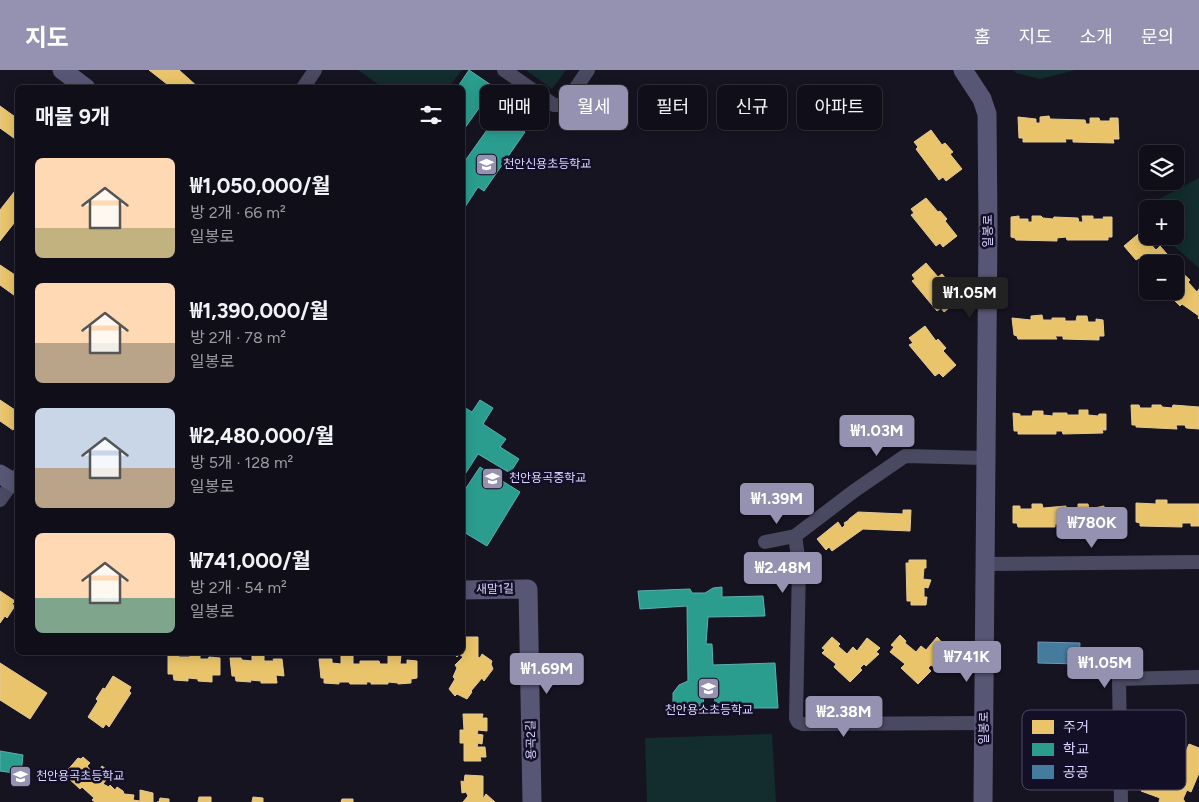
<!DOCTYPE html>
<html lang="ko">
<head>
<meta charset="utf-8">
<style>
  :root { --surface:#100f19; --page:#1e1d26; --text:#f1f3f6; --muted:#9c9ca2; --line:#302f38; --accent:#9591b1 }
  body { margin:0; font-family:Figtree,"Noto Sans KR",sans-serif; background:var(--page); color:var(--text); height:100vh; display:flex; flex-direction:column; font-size:19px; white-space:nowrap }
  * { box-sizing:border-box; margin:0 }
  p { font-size:16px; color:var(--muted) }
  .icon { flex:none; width:28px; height:28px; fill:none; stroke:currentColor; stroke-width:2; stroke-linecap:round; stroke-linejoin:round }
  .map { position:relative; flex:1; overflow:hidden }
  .sheet { position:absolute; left:15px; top:15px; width:450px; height:570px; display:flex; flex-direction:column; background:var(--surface); border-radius:8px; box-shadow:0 2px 12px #0003,0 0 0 1px var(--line) }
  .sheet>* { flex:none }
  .top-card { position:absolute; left:480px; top:15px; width:475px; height:45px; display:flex; gap:10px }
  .tools { position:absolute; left:1139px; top:75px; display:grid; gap:10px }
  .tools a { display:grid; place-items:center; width:45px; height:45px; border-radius:8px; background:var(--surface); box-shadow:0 2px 12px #0003,0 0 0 1px var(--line); font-size:25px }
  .price { position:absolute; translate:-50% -42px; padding:0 11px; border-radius:5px; background:var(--accent); color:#fff; font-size:16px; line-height:32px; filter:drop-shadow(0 1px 2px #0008) }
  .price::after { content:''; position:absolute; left:50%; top:30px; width:15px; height:11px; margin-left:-8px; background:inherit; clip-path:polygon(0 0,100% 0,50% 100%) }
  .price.active { background:#222; color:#fff }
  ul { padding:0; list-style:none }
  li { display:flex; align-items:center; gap:15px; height:125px; padding:0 20px }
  li span { display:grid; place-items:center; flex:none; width:140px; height:100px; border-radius:8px; color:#555 }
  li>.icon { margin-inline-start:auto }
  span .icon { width:60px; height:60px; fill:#fffc; stroke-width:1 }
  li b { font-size:21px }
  h2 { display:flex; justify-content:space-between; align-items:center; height:60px; padding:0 20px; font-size:21px }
  .chip { padding:0 18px; border-radius:8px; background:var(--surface); box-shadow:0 2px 12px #0003,0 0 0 1px var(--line); font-size:18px; line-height:45px }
  .chip.active { background:var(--accent); color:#fff }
  header { display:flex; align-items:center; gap:30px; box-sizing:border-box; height:70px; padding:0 25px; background:var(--accent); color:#fff }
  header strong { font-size:24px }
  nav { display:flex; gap:28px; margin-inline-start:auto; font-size:18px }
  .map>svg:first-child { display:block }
</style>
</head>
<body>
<header>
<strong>지도</strong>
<nav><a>홈</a><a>지도</a><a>소개</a><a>문의</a></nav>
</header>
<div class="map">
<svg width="1199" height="732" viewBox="0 0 1199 732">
  <rect width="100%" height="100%" fill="#161421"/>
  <g fill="#132c2d">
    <polygon points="358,0 462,0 449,17 382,17"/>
    <polygon points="526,0 566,0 552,19"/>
    <polygon points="1013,0 1076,0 1040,9 1016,3"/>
    <polygon points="1199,108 1199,198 1165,168 1164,166 1175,166 1175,139 1155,139 1155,131"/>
    <polygon points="772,664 776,732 647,732 645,668"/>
  </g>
  <g fill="#e9c46a" stroke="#e4c997">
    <polygon points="149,0 179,0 199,18 172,18"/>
    <polygon points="0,36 18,49 18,71 0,58"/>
    <polygon points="1049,46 1050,49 1085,50 1086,54 1090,54 1090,48 1099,48 1100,51 1110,51 1110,48 1118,48 1119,69 1113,69 1114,73 1073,72 1073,69 1065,69 1066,72 1023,72 1023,68 1019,68 1018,47 1036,49 1036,53 1040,53 1040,47"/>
    <polygon points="931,60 942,75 945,73 953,82 950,84 962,99 946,111 943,107 939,110 916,79 918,77 914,72"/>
    <polygon points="18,117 18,148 0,171 0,140"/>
    <polygon points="926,128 938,142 940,141 947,149 945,151 957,166 943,177 940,173 936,176 911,145 914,143 911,139"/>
    <polygon points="1019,146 1019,149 1028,149 1028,152 1032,152 1032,146 1041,146 1043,148 1053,149 1054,147 1078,148 1079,152 1083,152 1082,146 1093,146 1093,149 1104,149 1103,147 1112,147 1112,167 1108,167 1108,170 1067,170 1066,167 1057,168 1057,171 1016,170 1015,168 1011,167 1011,147"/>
    <polygon points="1143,160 1148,164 1148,166 1151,167 1148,171 1156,180 1160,176 1167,184 1164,188 1169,194 1148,194 1148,198 1139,188 1136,190 1124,176"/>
    <polygon points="926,193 938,207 942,204 951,215 947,218 957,232 944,242 941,238 937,241 912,211 915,209 912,205"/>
    <polygon points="0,195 18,207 18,228 0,215"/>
    <polygon points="1175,196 1190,210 1188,212 1197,222 1199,219 1199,249 1198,248 1199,246 1182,234 1180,236 1165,221 1175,221"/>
    <polygon points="1042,245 1043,250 1052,250 1052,248 1065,248 1065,251 1076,251 1077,246 1087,246 1088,252 1096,252 1096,249 1103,250 1104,266 1099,266 1099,270 1063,269 1063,266 1055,266 1057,269 1018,269 1017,266 1014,265 1012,248 1031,250 1031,246"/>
    <polygon points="925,256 936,271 938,269 946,278 943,281 956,295 943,307 939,303 935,306 909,275 913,273 909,268"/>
    <polygon points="0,330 18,342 18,353 13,360 0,351"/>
    <polygon points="1131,335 1139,335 1140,338 1152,338 1152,335 1161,335 1162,337 1172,338 1173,335 1199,337 1199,359 1186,358 1185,355 1176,355 1177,359 1136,357 1136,355 1132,355"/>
    <polygon points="1079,340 1088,340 1088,345 1098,346 1099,344 1106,344 1106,360 1102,360 1103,363 1063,364 1062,361 1056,361 1056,364 1018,364 1018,361 1014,361 1013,343 1020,344 1020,346 1032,346 1033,341 1043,341 1043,345 1053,346 1053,343 1067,343 1067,345 1079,345"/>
    <polygon points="1156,430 1167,430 1167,434 1199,434 1199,456 1191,456 1191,453 1182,453 1182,457 1140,456 1140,453 1136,452 1136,433 1156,434"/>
    <polygon points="1032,434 1042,434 1043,438 1066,436 1066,438 1078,438 1078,434 1088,434 1089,439 1104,436 1105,451 1101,452 1102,456 1063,457 1062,454 1055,454 1055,457 1018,457 1017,453 1013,453 1013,436 1020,436 1020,439 1032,439"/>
    <polygon points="903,440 911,440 910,461 863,459 832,481 829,477 826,480 817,469 838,452 842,458 845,455 844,453 849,450 849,449 858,442 903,444"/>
    <polygon points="909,490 926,490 926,498 924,498 923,509 931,510 928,518 924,517 924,527 927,527 926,535 911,535 911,531 907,531 906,493 909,493"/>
    <polygon points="0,521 15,531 12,534 15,536 7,548 5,546 0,553"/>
    <polygon points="900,565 906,571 905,573 916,582 921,576 926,580 937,567 947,578 944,582 945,584 934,597 931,595 928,598 931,601 918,614 901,598 905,594 890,582 894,577 891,575"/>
    <polygon points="462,567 478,567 478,587 480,588 482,584 492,591 491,594 493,599 484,611 482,608 471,621 472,622 467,629 457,624 455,626 449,619 455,609 453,607 457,598 455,595 463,587 459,584 457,587 455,584 455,582 462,582"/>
    <polygon points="832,567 840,574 838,576 847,584 853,577 857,581 867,568 880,578 876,582 879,584 866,596 864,594 860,598 862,600 850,612 834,597 836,594 822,583 825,580 822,578"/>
    <polygon points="190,582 200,582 200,589 208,589 209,587 220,588 220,605 212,605 212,612 198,611 198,609 188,608 188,611 174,610 173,604 168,604 168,584 178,584 179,587 190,587"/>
    <polygon points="252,582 264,582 264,591 274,591 273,589 282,589 284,606 276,605 277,613 261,613 261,611 250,610 251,612 236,611 235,606 232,606 230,588 241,588 242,590 252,591"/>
    <polygon points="341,584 353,584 353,594 360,594 360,591 379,591 380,594 388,594 388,585 401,585 400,594 407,594 407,590 417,591 417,608 411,609 411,613 398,614 398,613 388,612 388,614 371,614 371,612 366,612 367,614 350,614 349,612 339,612 339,614 324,613 324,608 321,608 319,589 332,589 332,593 341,594"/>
    <polygon points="0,593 47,623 30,649 0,630"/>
    <polygon points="113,606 131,617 129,621 131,623 109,657 106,654 103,658 88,647 98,631 96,629 103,618 105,619"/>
    <polygon points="463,644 483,644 482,648 487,648 487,661 478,660 477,664 483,665 482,674 478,673 477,677 485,677 486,687 480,687 481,691 464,691 464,673 460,673 460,660 464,660"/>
    <polygon points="1189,674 1199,678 1199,703 1191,722 1187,720 1183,729 1185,732 1159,732 1160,728 1141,721 1143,716 1139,715 1144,702 1153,706 1152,708 1166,713 1167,711 1173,713 1178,702 1174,700 1178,689 1182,691"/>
    <polygon points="83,687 90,693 87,696 95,706 102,696 111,703 103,714 109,717 110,715 115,720 117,717 123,721 124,724 134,725 133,730 140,731 140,720 153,723 153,732 95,732 92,730 94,728 82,717 80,719 66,706 68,704 66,702 78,688 81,689"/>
    <polygon points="465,705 483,706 483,729 486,724 495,732 463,732 468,726 466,722 462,723 461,711 464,712"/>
    <polygon points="199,727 211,727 211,732 198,732"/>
    <polygon points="253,727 263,728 263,732 252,732"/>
    <polygon points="160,728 169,729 169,732 157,732 159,732"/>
    <polygon points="342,729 353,729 353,732 341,732"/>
  </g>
  <g fill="#2a9d8f" stroke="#5eaeb1">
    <polygon points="469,0 494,17 462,62 462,18 457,18"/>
    <polygon points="494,40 525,62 484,121 478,117 465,137 462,135 462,95 487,60 482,57"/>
    <polygon points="480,330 493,338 483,354 506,369 500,377 519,389 510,403 478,384 462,409 462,336 472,342"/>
    <polygon points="480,397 520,422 487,476 462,461 462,424"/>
    <polygon points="722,517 722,527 763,526 765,546 708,547 706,574 712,574 713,595 775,593 778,638 716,638 714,626 704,626 703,634 691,645 676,639 673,632 673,623 679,615 688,611 687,536 640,539 638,521 690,519 692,523 705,523 713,518"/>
    <polygon points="0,681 23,685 21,704 0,701"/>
  </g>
  <polygon fill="#457b9d" stroke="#7196ba" points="1038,572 1080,573 1079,594 1038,593"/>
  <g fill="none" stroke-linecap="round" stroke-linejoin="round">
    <g stroke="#4a4962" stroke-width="14">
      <polyline points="504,0 554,35 561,35 567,31 588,0"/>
      <polyline points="303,18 315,0"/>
      <polyline points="0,430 18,405"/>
      <polyline points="795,466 799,494 796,648 798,652 803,654 984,653"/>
      <polyline points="765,472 795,466 854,421 905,386 986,388"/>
      <polyline points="985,494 1199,492"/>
      <polyline points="1121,732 1119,609 1199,607"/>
    </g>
    <g stroke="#575674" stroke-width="19">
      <polyline points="62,0 86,18"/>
      <polyline points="963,0 982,29 987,44 988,158 983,732"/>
      <polyline points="0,404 18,415"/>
      <polyline points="462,520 528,519 532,732"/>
    </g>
  </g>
  <defs>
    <symbol id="school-square" viewBox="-11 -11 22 22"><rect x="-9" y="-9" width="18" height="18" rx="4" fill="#9591b1" stroke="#130f26"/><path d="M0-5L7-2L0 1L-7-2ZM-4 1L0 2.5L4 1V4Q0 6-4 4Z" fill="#fff"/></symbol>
  </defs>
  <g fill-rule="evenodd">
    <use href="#school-square" x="474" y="82" width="25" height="25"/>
    <use href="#school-square" x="480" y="396" width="25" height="25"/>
    <use href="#school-square" x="696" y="606" width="25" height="25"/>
    <use href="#school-square" x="8" y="694" width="25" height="25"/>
  </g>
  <g text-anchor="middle" stroke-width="5" stroke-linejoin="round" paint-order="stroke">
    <g font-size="12" fill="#d9d4ff" stroke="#130f26" text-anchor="start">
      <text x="503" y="98">천안신용초등학교</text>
      <text x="509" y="412">천안용곡중학교</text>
      <text x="709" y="644" text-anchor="middle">천안용소초등학교</text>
      <text x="36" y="710">천안용곡초등학교</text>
    </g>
    <g font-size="12" fill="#d9d4ff" stroke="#130f26">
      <text transform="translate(988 161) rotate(-90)" y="4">일봉로</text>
      <text transform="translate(495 519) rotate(-1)" y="4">새말1길</text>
      <text transform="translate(984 658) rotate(-90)" y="4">일봉로</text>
      <text transform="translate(531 670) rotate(-91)" y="4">용곡2길</text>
    </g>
  </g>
  <rect x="1022" y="640" width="164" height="80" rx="8" fill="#130f26" stroke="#4e4a67" stroke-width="1"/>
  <rect x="1032" y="650" width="22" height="14" fill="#e9c46a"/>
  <rect x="1032" y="673" width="22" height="13" fill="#2a9d8f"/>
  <rect x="1032" y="695" width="22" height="14" fill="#457b9d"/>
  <g font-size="14" fill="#d9d4ff">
    <text x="1063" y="662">주거</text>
    <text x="1063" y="684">학교</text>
    <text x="1063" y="707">공공</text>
  </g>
</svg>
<div class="tools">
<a><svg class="icon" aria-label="layers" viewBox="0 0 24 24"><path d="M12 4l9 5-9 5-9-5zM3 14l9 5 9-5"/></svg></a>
<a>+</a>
<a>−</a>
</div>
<b class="price active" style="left:970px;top:249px">₩1.05M</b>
<b class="price" style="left:877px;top:387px">₩1.03M</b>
<b class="price" style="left:777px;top:455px">₩1.39M</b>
<b class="price" style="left:1092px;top:479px">₩780K</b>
<b class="price" style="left:783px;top:524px">₩2.48M</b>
<b class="price" style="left:967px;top:613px">₩741K</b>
<b class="price" style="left:1105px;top:619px">₩1.05M</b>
<b class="price" style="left:547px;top:625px">₩1.69M</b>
<b class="price" style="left:844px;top:668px">₩2.38M</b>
<div class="top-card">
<a class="chip">매매</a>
<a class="chip active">월세</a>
<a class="chip">필터</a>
<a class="chip">신규</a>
<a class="chip">아파트</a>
</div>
<section class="sheet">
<h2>매물 9개<svg class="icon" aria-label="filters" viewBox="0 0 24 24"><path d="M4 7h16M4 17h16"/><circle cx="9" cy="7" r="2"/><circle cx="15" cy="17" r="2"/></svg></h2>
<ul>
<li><span style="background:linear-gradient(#ffd9b3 70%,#c2b280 0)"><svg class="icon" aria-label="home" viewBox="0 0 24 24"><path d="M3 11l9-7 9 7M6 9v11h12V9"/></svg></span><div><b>₩1,050,000/월</b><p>방 2개 · 66 m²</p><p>일봉로</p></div></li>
<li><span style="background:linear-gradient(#ffd9b3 60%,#b9a48a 0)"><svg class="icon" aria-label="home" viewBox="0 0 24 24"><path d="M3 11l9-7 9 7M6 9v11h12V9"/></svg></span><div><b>₩1,390,000/월</b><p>방 2개 · 78 m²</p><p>일봉로</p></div></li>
<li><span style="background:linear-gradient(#c9d6e8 60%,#b9a48a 0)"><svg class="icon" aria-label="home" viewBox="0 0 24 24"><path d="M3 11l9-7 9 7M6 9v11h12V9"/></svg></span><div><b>₩2,480,000/월</b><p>방 5개 · 128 m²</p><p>일봉로</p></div></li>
<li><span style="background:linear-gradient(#ffd9b3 65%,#7fa58c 0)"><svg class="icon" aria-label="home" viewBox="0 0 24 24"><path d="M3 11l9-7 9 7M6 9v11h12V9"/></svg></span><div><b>₩741,000/월</b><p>방 2개 · 54 m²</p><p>일봉로</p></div></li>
</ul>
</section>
</div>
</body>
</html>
